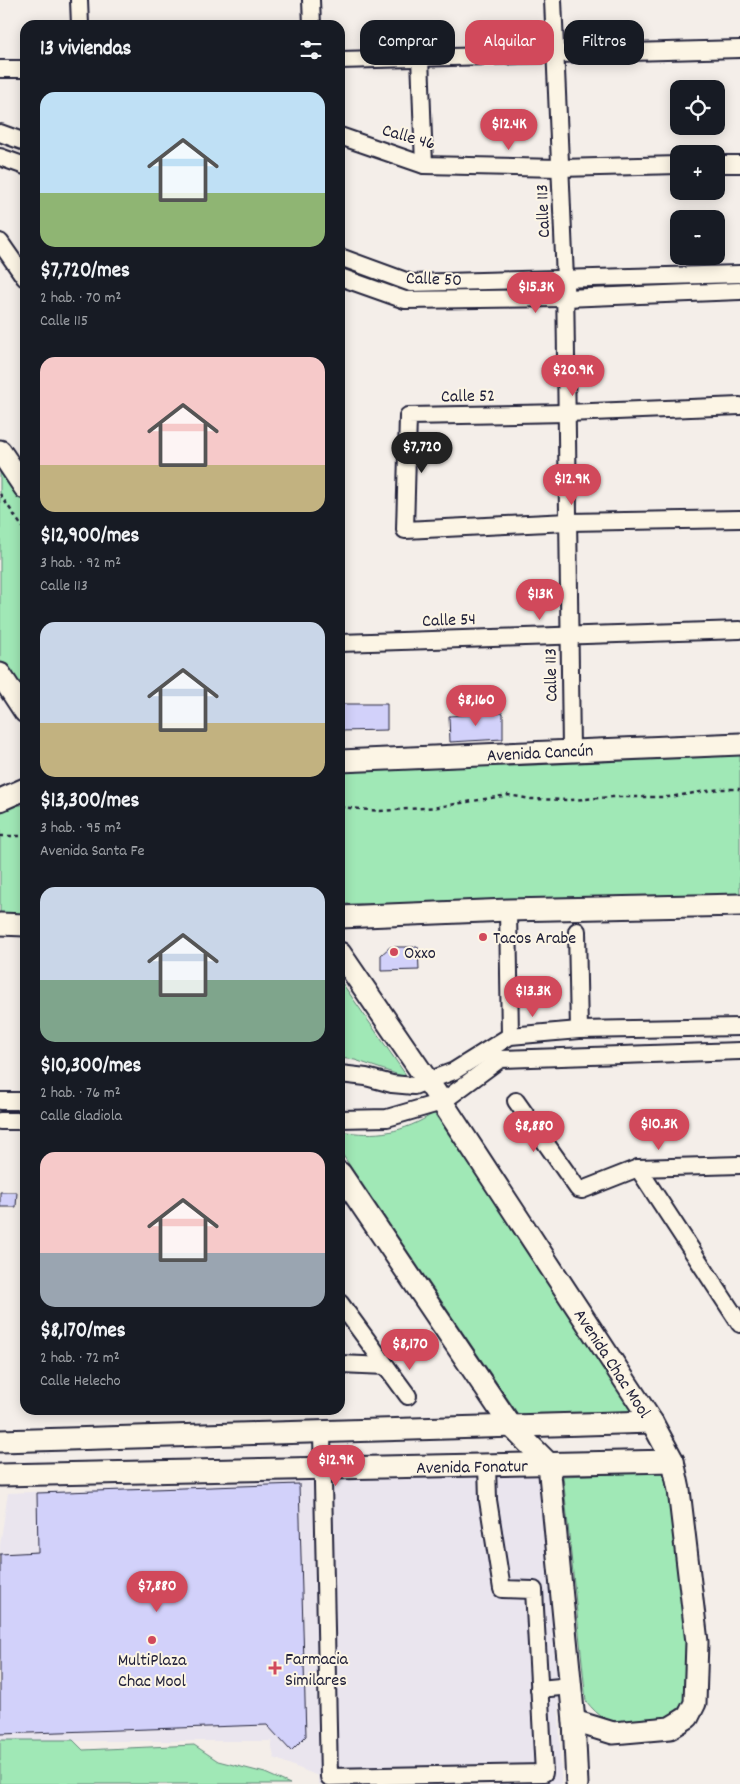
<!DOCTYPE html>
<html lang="es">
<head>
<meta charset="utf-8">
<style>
  :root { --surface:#171b24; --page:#20242c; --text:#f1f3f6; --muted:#9ea1a6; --accent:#d1495b }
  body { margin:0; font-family:Dekko,sans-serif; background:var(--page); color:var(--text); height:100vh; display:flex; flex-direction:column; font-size:19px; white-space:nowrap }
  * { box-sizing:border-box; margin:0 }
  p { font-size:16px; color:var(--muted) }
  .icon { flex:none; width:28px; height:28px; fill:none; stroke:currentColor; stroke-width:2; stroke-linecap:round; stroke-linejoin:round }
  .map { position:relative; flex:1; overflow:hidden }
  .details { position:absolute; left:20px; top:20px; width:325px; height:1395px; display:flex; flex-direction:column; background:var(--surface); border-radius:15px; box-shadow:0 2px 12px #0003 }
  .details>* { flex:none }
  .top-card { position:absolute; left:360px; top:20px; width:305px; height:45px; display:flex; gap:10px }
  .buttons { position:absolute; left:670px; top:80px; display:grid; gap:10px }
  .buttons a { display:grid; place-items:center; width:55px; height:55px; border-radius:10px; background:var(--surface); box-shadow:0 2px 12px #0003; font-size:25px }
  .price { position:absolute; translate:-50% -42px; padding:0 11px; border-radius:18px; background:var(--accent); color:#fff; font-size:16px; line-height:32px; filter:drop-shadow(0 1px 2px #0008) }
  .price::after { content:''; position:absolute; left:50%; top:30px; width:15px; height:11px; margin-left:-8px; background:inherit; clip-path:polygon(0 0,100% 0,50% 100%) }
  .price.current { background:#222; color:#fff }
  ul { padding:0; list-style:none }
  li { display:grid; align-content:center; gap:10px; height:265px; padding:0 20px }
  li span { display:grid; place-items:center; height:155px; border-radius:15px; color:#555 }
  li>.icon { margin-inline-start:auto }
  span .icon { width:90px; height:90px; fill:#fffc; stroke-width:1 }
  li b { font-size:21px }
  h2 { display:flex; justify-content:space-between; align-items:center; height:60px; padding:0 20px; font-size:21px }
  .tag { padding:0 18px; border-radius:15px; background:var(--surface); box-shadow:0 2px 12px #0003; font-size:18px; line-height:45px }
  .tag.current { background:var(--accent); color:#fff }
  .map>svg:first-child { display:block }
</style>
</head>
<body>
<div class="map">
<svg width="740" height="1784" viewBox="0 0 740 1784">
  <rect width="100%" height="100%" fill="#f4eee9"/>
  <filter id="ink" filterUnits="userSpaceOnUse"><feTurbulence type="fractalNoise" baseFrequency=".02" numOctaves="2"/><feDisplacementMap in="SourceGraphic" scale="10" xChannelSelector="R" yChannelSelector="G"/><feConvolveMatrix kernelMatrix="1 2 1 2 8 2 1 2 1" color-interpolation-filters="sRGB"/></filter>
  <g filter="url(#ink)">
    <polygon fill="#eae5ee" points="541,1473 555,1577 561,1784 318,1784 318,1776 274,1758 271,1741 0,1741 0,1545 8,1493 316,1480 496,1477"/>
    <g fill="#a0e8b6" stroke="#618578">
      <polygon points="0,459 25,497 25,703 0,667"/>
      <polygon points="740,753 740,901 340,904 340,771"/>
      <polygon points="0,805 25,805 25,920 0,922"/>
      <polygon points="340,980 408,1078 355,1060 340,1058"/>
      <path d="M 434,1113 L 633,1405 L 630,1415 L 522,1420 L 340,1151 L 340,1131 C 376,1137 403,1133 434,1113 Z"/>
      <path d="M 666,1472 L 690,1638 L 689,1697 L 667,1720 C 629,1723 612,1734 586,1701 L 563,1476 Z"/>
      <polygon points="0,1740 73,1740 83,1750 194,1745 218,1761 265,1773 290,1784 0,1784"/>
    </g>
    <g fill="#d2d1fa" stroke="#22223b">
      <polygon points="340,704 387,704 387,730 340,731"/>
      <polygon points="503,713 503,739 450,742 449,716"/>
      <polygon points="390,947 418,947 419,970 381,971 381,955"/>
      <polygon points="0,1192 17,1192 16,1207 0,1207"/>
      <polygon points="299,1484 306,1736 291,1751 267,1725 0,1734 0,1554 38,1552 37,1493"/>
    </g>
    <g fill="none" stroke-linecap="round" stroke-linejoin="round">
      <defs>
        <g id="minor">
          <polyline points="79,0 80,25"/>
          <polyline points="311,0 312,25"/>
          <polyline points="553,0 565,279 571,750"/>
          <polyline points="420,57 424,165"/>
          <polyline points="340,60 740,49"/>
          <polyline points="0,69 25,69"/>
          <polyline points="0,133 25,142"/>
          <polyline points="340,136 424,165 560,168 679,165"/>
          <polyline points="0,157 25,166"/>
          <polyline points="716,164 740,164"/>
          <polyline points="0,242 25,278"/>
          <polyline points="340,257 411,283 740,274"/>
          <polyline points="340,277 405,300 565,298 740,291"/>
          <polyline points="740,406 567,413 408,416 405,530 568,522 740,519"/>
          <polyline points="340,643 740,630"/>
          <polyline points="508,910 510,1036"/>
          <polyline points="577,931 579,1030"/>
          <polyline points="340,1074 366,1077 392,1084 414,1086 454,1071 510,1036 579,1030 740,1027"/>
          <polyline points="0,1101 25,1101"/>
          <polyline points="516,1101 578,1189 582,1190 638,1168 740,1165"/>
          <polyline points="340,1119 387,1118 442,1102 500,1059 740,1051"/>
          <polyline points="0,1121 25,1121"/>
          <polyline points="638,1168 740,1324"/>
          <polyline points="340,1303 408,1396"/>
          <polyline points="340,1364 386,1366"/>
          <polyline points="322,1433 329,1777 544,1773 534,1590 502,1589 488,1500 487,1465"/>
          <polyline points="539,1689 571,1686"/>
        </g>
        <g id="major">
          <polyline points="0,451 25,488"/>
          <polyline points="0,674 25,712"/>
          <polyline points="340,761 740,744"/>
          <polyline points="0,800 25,789"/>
          <polyline points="340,917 508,910 740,905"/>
          <polyline points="0,924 25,925"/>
          <polyline points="340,953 442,1102 652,1422 673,1461 679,1490 697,1642 695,1703 688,1717 670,1728 613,1733 574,1721"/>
          <polyline points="340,1173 511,1426 549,1464 574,1721 577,1784"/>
          <polyline points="0,1441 652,1422"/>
          <polyline points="0,1475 673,1461"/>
        </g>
      </defs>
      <use href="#minor" stroke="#22223b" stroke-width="20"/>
      <use href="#major" stroke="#22223b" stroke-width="25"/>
      <g stroke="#22223b" stroke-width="2.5" stroke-dasharray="4 4" stroke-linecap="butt">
        <polyline points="0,494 25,531"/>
        <polyline points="340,807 380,811 438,807 508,795 531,799 571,800 612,797 669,797 720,789 740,789"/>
        <polyline points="0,836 25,836"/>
      </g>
      <use href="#minor" stroke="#fcf5e5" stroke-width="16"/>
      <use href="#major" stroke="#fcf5e5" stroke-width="21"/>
    </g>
  </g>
  <g fill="#d1495b" stroke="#fcf5e5" stroke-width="2">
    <circle cx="483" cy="937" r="5"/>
    <circle cx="394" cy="952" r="5"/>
    <circle cx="152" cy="1640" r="5"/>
    <path d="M272.5 1660.5h5v5h5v5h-5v5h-5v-5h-5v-5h5z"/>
  </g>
  <g text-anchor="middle" stroke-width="4" stroke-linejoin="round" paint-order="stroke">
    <g font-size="18" fill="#22223b" stroke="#fcf5e5">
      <text transform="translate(409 136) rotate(16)" y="6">Calle 46</text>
      <text transform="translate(542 211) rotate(-92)" y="6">Calle 113</text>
      <text transform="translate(434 278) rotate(2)" y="6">Calle 50</text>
      <text transform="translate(468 395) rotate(-1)" y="6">Calle 52</text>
      <text transform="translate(449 619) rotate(-2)" y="6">Calle 54</text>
      <text transform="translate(550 675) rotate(-91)" y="6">Calle 113</text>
      <text transform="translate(540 752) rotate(-3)" y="6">Avenida Cancún</text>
      <text transform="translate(613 1363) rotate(57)" y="6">Avenida Chac Mool</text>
      <text transform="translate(472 1466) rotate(-1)" y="6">Avenida Fonatur</text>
    </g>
    <g font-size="18" fill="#22223b" stroke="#fcf5e5" text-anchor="start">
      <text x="493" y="943">Tacos Arabe</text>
      <text x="404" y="958">Oxxo</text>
      <text x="285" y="1664">Farmacia<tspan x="285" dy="21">Similares</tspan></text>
      <text x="152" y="1665" text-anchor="middle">MultiPlaza<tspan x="152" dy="21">Chac Mool</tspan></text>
    </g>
  </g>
</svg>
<div class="buttons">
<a><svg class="icon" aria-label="locate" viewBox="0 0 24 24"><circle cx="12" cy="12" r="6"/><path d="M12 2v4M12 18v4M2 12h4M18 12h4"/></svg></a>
<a>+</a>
<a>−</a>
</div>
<b class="price" style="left:509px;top:151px">$12.4K</b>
<b class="price" style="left:536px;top:314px">$15.3K</b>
<b class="price" style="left:573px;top:397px">$20.9K</b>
<b class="price current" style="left:422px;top:474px">$7,720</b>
<b class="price" style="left:572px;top:506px">$12.9K</b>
<b class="price" style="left:540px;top:621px">$13K</b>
<b class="price" style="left:476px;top:727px">$8,160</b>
<b class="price" style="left:533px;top:1018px">$13.3K</b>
<b class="price" style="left:659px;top:1151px">$10.3K</b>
<b class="price" style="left:534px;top:1153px">$8,880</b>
<b class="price" style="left:410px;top:1371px">$8,170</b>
<b class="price" style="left:336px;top:1487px">$12.9K</b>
<b class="price" style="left:157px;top:1613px">$7,880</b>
<div class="top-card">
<a class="tag">Comprar</a>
<a class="tag current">Alquilar</a>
<a class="tag">Filtros</a>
</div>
<section class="details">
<h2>13 viviendas<svg class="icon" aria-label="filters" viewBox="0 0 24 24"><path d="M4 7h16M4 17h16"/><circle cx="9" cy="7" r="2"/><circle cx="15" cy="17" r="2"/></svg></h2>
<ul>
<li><span style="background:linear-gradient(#bfe0f5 65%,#8fb573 0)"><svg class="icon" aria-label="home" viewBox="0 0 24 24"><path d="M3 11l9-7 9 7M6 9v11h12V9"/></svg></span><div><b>$7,720/mes</b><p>2 hab. · 70 m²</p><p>Calle 115</p></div></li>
<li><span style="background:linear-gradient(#f6c9c9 70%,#c2b280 0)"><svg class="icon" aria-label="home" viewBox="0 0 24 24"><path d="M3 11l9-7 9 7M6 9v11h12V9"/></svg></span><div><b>$12,900/mes</b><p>3 hab. · 92 m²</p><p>Calle 113</p></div></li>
<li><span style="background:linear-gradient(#c9d6e8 65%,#c2b280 0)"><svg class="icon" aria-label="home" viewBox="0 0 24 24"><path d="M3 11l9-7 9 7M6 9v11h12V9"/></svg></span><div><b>$13,300/mes</b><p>3 hab. · 95 m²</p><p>Avenida Santa Fe</p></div></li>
<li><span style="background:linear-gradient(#c9d6e8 60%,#7fa58c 0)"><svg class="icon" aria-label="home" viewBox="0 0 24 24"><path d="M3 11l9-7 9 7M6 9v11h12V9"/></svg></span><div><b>$10,300/mes</b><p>2 hab. · 76 m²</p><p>Calle Gladiola</p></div></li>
<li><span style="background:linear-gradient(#f6c9c9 65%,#9aa5b1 0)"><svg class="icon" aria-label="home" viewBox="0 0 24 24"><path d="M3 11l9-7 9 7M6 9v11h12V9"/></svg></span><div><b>$8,170/mes</b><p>2 hab. · 72 m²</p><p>Calle Helecho</p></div></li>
</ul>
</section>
</div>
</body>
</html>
